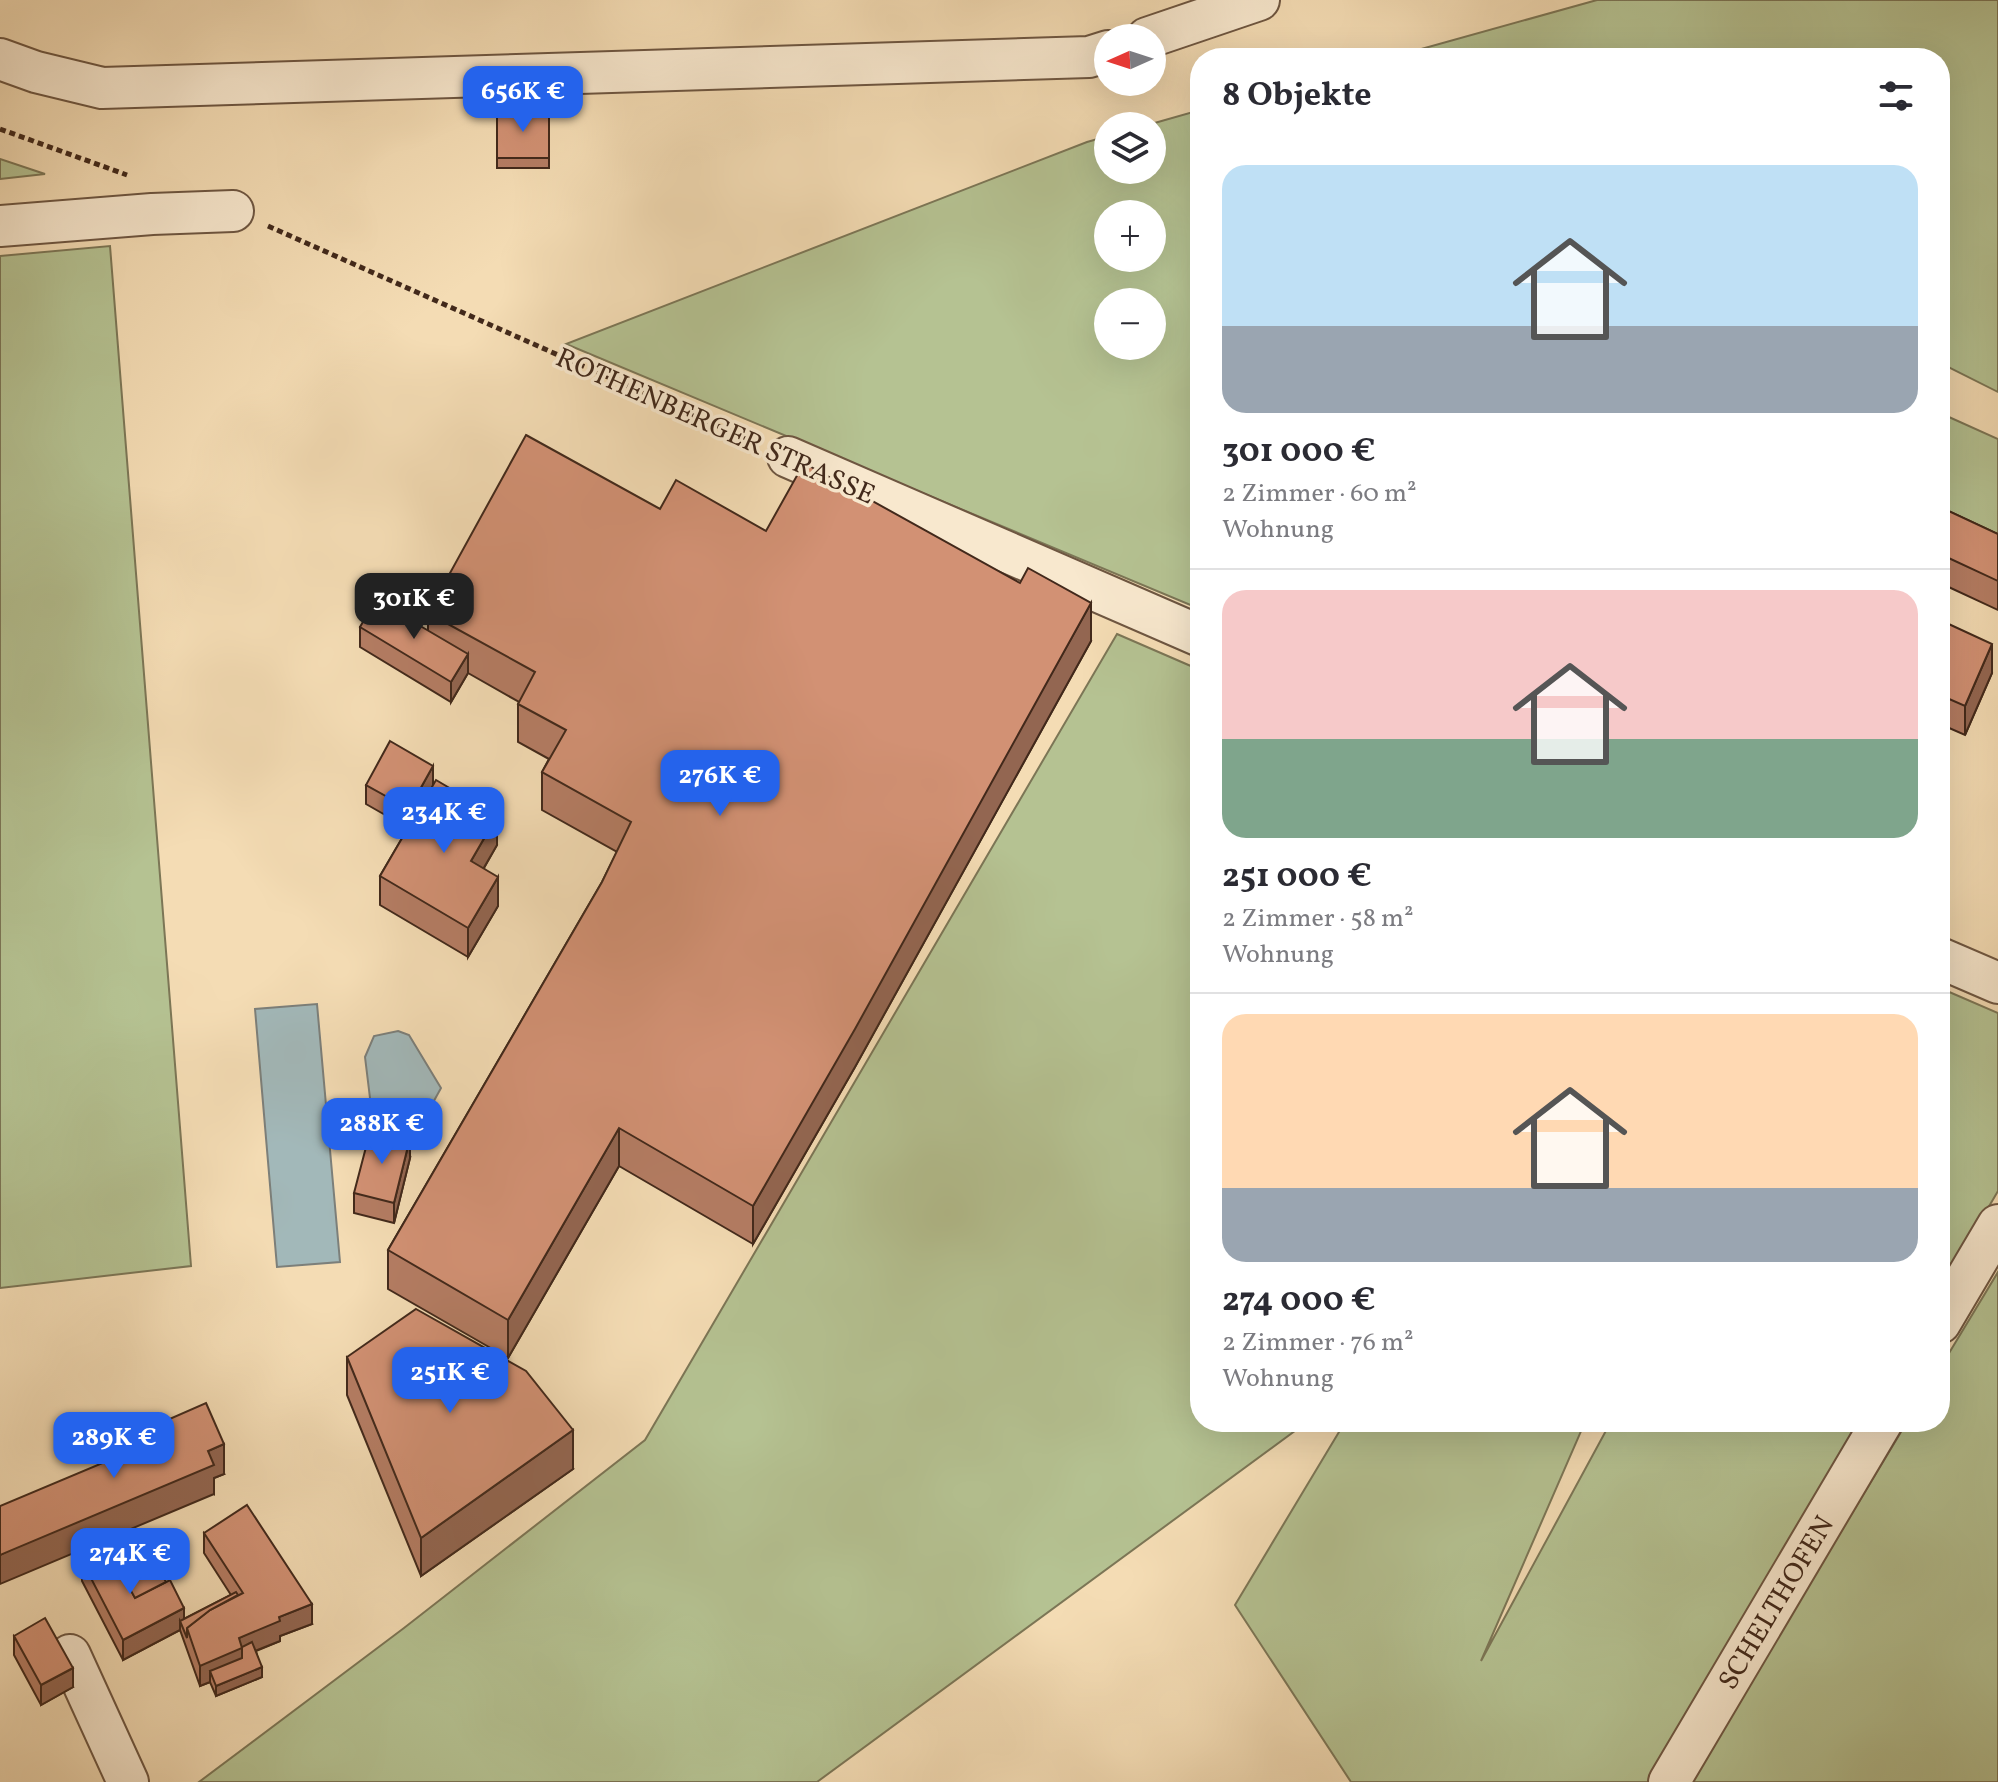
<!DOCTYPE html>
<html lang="de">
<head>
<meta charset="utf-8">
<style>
  :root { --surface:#fff; --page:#f2f2f3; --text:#2b2b33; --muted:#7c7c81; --line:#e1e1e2; --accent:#2563eb }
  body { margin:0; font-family:Vollkorn,serif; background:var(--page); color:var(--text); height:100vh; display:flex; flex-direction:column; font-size:30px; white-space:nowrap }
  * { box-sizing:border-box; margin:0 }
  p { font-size:26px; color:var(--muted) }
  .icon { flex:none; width:44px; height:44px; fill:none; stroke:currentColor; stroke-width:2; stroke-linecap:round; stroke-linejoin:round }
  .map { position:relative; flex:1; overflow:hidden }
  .sheet { position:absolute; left:1190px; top:48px; width:760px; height:1384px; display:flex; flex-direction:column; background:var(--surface); border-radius:32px; box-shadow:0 8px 32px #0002 }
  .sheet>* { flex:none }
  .needle { width:52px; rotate:267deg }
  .controls { position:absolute; left:1094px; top:24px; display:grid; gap:16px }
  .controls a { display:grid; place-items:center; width:72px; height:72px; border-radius:50%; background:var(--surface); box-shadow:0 8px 32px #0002; font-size:40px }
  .price { position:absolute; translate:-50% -68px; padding:0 18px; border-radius:16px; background:var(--accent); color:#fff; font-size:26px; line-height:52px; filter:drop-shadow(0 2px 4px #0008) }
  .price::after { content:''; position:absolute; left:50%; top:48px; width:24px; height:18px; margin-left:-12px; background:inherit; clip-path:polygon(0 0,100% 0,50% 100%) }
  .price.selected { background:#222; color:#fff }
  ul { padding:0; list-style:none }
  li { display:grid; align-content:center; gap:16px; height:424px; padding:0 32px }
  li+li { border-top:2px solid var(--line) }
  li span { display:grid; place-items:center; height:248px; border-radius:24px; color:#555 }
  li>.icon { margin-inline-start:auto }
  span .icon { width:144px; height:144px; fill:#fffc; stroke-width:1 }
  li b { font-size:34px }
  h2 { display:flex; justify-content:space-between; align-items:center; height:96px; padding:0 32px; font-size:34px }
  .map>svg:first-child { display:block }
</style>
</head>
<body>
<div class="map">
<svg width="1998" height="1782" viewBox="0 0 1998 1782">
  <rect width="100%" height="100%" fill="#f4dcb4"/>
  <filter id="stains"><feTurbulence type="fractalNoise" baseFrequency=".0025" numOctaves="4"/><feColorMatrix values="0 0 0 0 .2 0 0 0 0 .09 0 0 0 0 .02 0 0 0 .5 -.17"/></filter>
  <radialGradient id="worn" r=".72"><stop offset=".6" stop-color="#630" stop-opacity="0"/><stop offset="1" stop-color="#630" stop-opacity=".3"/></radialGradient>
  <g fill="#b5c292" stroke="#7c7656" stroke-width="2" fill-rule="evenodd">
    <polygon points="1597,0 1998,0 1998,392 1940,363 1940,58 1389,58"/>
    <path d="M 1200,110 L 1200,609 L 566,344 L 1087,142 L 1108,136 L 1108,170 L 1152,170 L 1152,126 L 1144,126 ZM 1108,214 L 1152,214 L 1152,258 L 1108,258 ZM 1108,302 L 1152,302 L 1152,346 L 1108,346 Z"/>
    <polygon points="0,159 45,174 0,179"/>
    <polygon points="110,246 191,1266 0,1288 0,256"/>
    <polygon points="1940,413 1998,439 1998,563 1940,536"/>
    <polygon points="1117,634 1200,670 1200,1422 1307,1422 817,1782 199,1782 404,1628 645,1440"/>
    <polygon points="1940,988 1998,1013 1998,1191 1940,1290"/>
    <polygon points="1998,1272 1998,1782 1690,1782 1907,1422 1940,1422 1940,1368"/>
    <polygon points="1345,1422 1501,1422 1582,1429 1481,1661 1608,1427 1575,1422 1863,1422 1653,1782 1351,1782 1235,1605"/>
  </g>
  <g fill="#a2b8b9" stroke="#7c7f7a" stroke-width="2">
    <polygon points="317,1004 340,1262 277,1267 255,1009"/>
    <polygon points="398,1031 409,1035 441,1088 407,1150 375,1139 365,1057 374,1036"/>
  </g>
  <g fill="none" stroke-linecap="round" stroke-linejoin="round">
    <defs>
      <g id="minor">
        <polyline points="1147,38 1259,0"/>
        <polyline points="0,59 36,72 102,88 1089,57 1108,51"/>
        <polyline points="0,226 152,214 233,211"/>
        <polyline points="788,457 1200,636"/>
        <polyline points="1940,958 1998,983"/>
        <polyline points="1940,1323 1998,1225"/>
        <polyline points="70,1655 128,1782"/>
        <polyline points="1669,1782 1882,1422"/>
      </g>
    </defs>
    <use href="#minor" stroke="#6e5641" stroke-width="44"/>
    <g stroke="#42291b" stroke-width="5" stroke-dasharray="6 4" stroke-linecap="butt">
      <polyline points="0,129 127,175"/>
      <polyline points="268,226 756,443"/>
    </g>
    <use href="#minor" stroke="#f8e8ce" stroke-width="40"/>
  </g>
  <g fill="#b57d64" stroke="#42291b" stroke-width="2">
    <rect x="497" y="111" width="52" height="57"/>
    <polygon points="1940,507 1998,534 1998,610 1940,583"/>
    <polygon points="660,509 766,531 1091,641 855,1067 753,1244 619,1166 508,1358 388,1289 388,1250 602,882 617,852 542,810 542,772 549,759 518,742 518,704 519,702 468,673 451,702 360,647 360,627 428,630 428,613"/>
    <polygon points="1940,620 1992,673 1965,735 1940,724"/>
    <polygon points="433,784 497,845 484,868 498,906 468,957 380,905 380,876 408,828 366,804 366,785"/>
    <polygon points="410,1158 394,1223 354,1213 354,1193"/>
    <polygon points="347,1357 573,1469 421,1576 347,1395"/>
    <polygon points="149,1428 224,1474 214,1478 214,1494 149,1443"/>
    <polygon points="204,1533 312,1624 280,1636 280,1641 256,1651 262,1677 216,1696 210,1682 200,1686 180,1630 123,1660 82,1581 82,1561 125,1580 184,1619 231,1595 204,1553"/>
    <polygon points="14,1636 73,1687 41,1705 14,1655"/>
  </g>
  <g fill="#936651" stroke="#42291b" stroke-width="2">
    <polygon points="1091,603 1091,641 855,1067 753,1244 753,1206"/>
    <polygon points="1992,644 1992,673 1965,735 1965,706"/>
    <polygon points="468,654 468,673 451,702 451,682"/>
    <polygon points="433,766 433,786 409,829 409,809"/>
    <polygon points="497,816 497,845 471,890 471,861"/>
    <polygon points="498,877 498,906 468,957 468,928"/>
    <polygon points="619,1128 619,1166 508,1358 508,1320"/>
    <polygon points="410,1138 410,1158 394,1223 394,1203"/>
    <polygon points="573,1430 573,1469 421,1576 421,1538"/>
    <polygon points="224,1444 224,1474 214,1478 214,1494 0,1584 0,1555 208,1451"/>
    <polygon points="312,1604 312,1624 280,1636 280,1641 242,1656 242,1668 210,1671 210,1682 200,1686 200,1666 239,1638 279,1617"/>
    <polygon points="184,1608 184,1628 180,1621 180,1630 123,1660 123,1640"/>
    <polygon points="262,1667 262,1677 216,1696 216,1686"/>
    <polygon points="73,1668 73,1687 41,1705 41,1685"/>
  </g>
  <g fill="#d29174" stroke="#42291b" stroke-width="2">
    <rect x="497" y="111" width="52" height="47"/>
    <polygon points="526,435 660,509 676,480 766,531 804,463 1020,583 1028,568 1091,603 855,1029 753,1206 619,1128 508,1320 388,1250 602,882 631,822 542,772 566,730 518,704 535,672 428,613"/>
    <polygon points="1940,507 1998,534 1998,581 1940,554"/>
    <polygon points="376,600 468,654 451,682 360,627"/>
    <polygon points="1940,620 1992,644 1965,706 1940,695"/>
    <polygon points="390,741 433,766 409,809 366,785"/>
    <polygon points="436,780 497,816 471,861 498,877 468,928 380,876"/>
    <polygon points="371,1128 410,1138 394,1203 354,1193"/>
    <polygon points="416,1309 526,1371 573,1430 421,1538 347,1357"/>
    <polygon points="206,1403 224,1444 208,1451 214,1465 0,1555 0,1506 155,1441 149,1428"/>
    <polygon points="247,1505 312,1604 279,1617 280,1621 239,1638 242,1648 200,1666 187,1628 210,1610 243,1593 204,1533"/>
    <polygon points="109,1547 135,1598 170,1580 184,1608 123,1640 82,1561"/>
    <polygon points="156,1564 166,1582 135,1598 125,1580"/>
    <polygon points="236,1592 238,1595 210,1610 187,1628 187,1638 180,1621"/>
    <polygon points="45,1618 73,1668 41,1685 14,1636"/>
    <polygon points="252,1642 262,1667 216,1686 210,1671 242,1658 242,1647"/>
  </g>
  <g text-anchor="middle" stroke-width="7" stroke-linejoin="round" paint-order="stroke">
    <g font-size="28" fill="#42291b" stroke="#f8e8ce">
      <text transform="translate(716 425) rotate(24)" y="10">ROTHENBERGER STRASSE</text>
      <text transform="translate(1775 1602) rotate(-59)" y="10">SCHELTHOFEN</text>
    </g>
  </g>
  <rect width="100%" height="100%" filter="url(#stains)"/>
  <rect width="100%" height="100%" fill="url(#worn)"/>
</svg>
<div class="controls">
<a><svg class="needle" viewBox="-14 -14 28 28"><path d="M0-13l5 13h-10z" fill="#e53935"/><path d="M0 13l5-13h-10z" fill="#7c7c81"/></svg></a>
<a><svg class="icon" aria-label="layers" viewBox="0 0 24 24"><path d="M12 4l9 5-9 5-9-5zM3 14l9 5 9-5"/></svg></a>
<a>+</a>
<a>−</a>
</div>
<b class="price" style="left:523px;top:134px">656K €</b>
<b class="price selected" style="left:414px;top:641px">301K €</b>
<b class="price" style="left:720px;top:818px">276K €</b>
<b class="price" style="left:444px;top:855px">234K €</b>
<b class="price" style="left:382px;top:1166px">288K €</b>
<b class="price" style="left:450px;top:1415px">251K €</b>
<b class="price" style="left:114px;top:1480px">289K €</b>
<b class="price" style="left:130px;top:1596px">274K €</b>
<section class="sheet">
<h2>8 Objekte<svg class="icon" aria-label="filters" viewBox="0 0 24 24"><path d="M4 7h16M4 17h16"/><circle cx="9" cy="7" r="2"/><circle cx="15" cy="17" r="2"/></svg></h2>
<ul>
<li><span style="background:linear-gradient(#bfe0f5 65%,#9aa5b1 0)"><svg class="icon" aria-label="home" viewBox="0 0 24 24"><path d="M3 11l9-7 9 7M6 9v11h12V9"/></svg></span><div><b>301 000 €</b><p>2 Zimmer · 60 m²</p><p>Wohnung</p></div></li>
<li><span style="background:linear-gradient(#f6c9c9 60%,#7fa58c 0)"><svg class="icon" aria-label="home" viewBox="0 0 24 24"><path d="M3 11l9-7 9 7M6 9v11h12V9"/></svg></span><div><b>251 000 €</b><p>2 Zimmer · 58 m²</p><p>Wohnung</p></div></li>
<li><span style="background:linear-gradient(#ffd9b3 70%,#9aa5b1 0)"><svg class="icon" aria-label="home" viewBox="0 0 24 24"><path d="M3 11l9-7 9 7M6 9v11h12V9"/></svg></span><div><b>274 000 €</b><p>2 Zimmer · 76 m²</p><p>Wohnung</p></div></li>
</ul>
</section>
</div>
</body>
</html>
